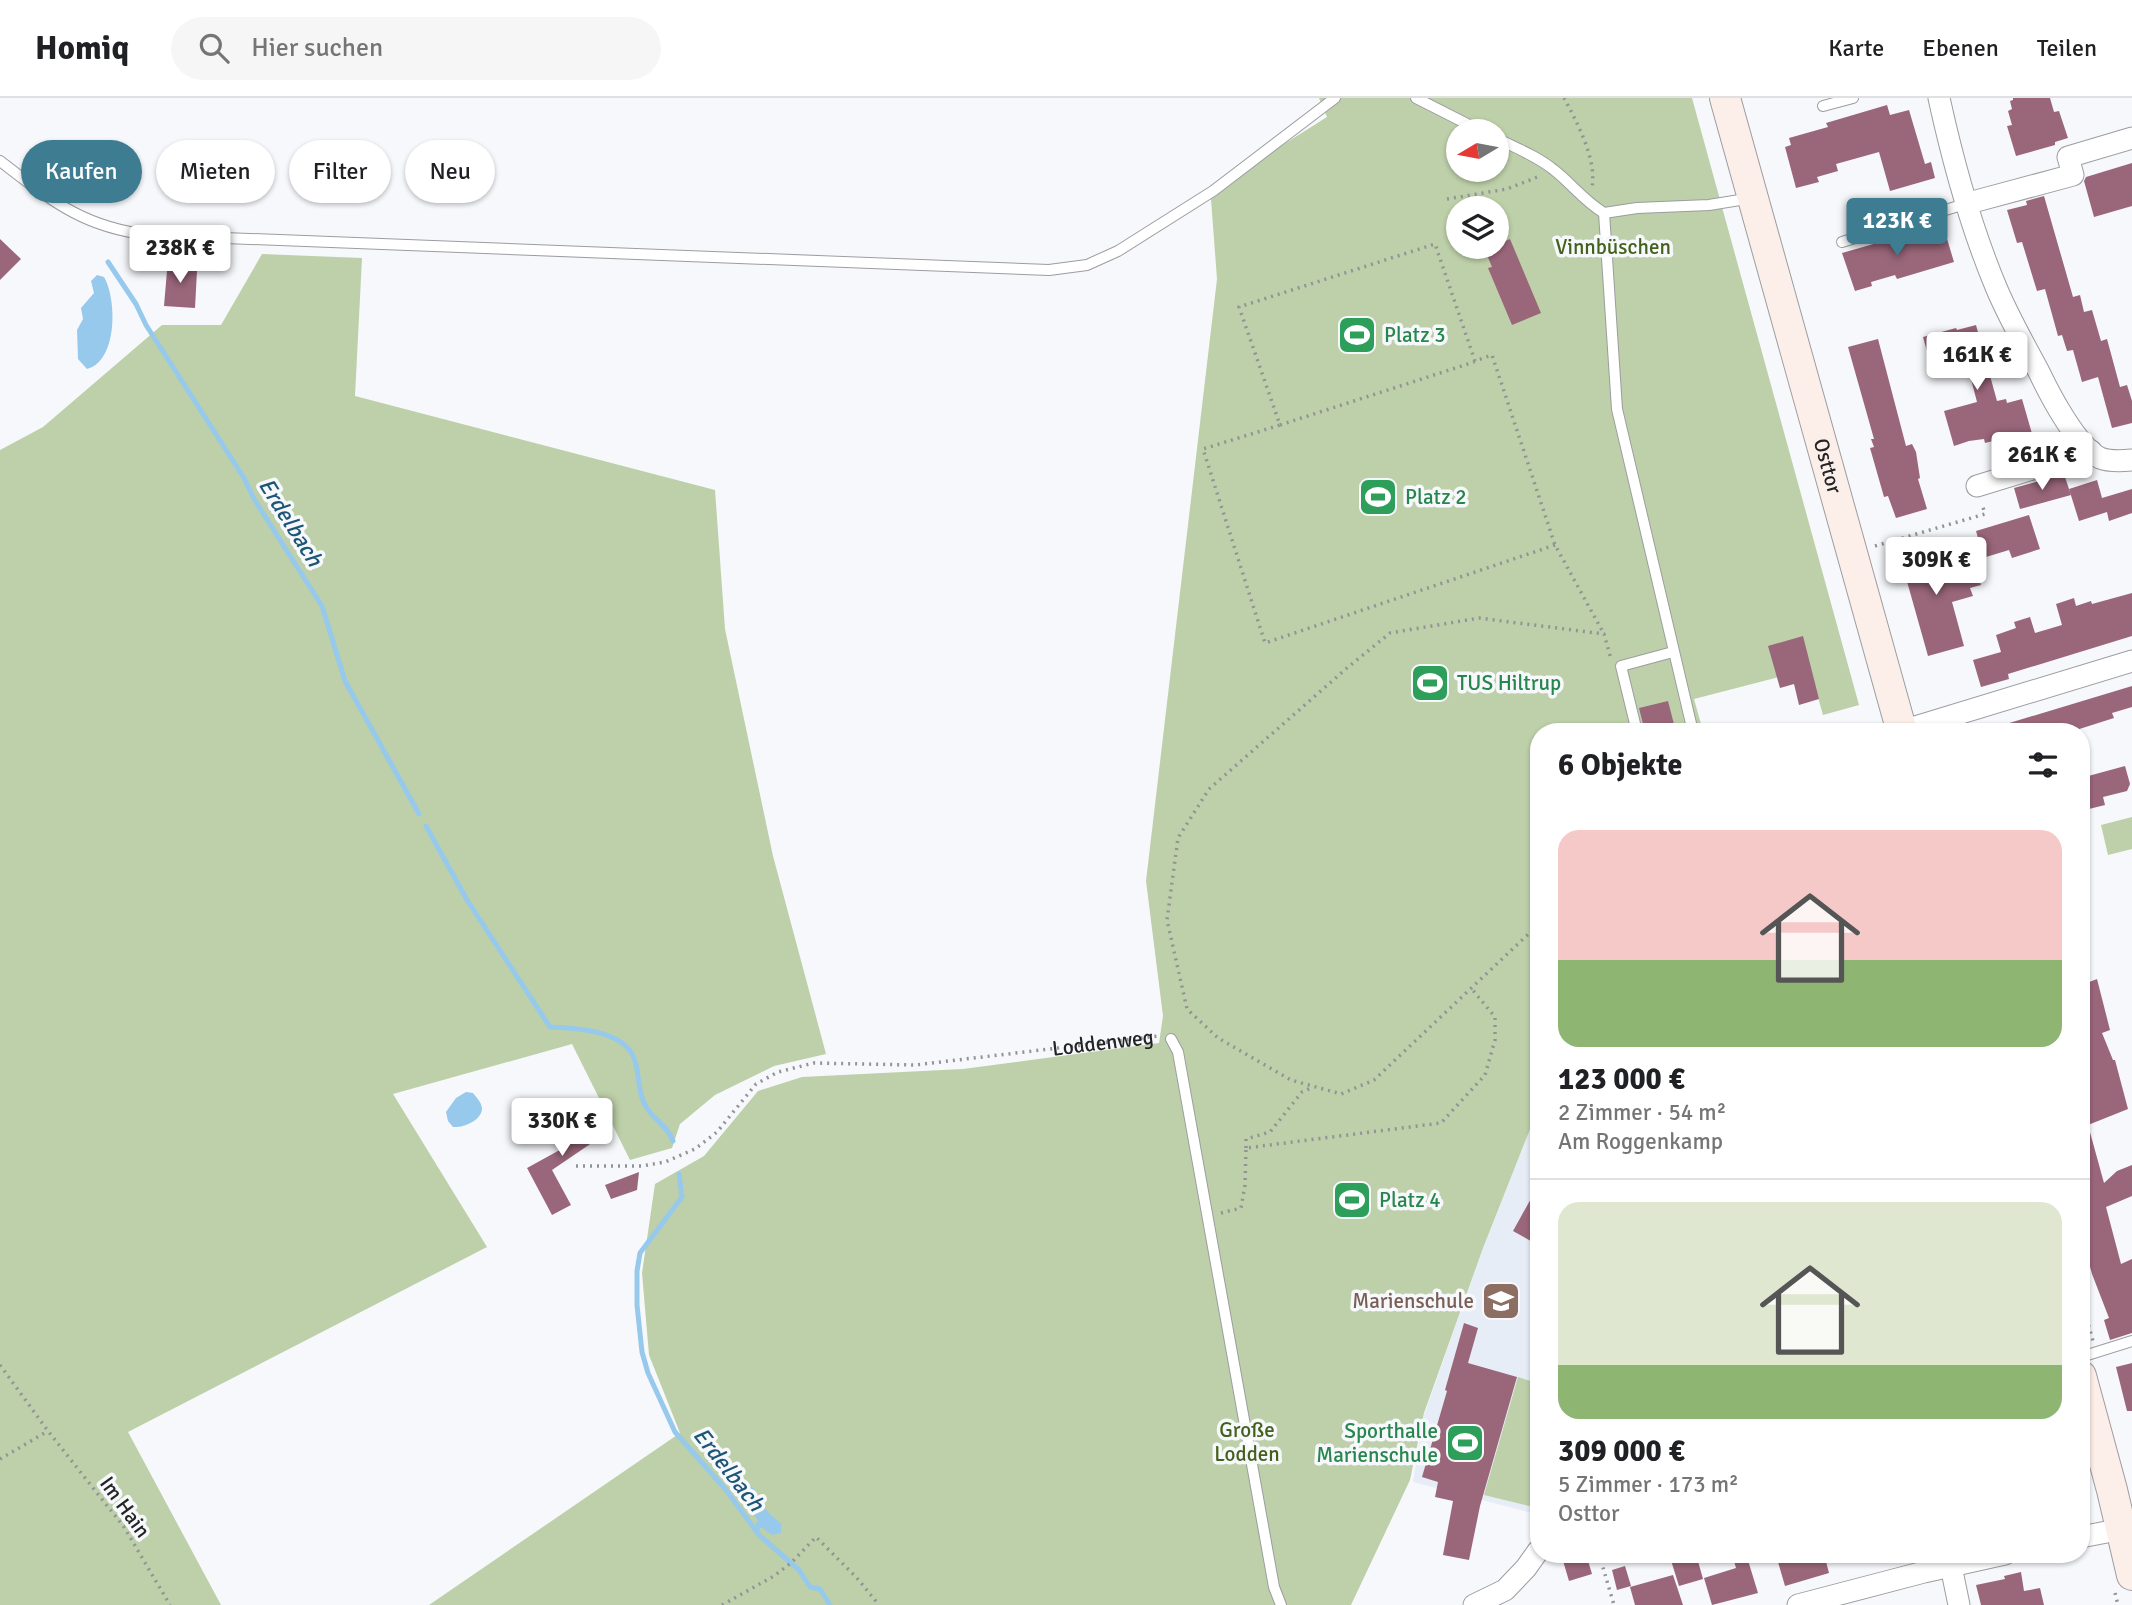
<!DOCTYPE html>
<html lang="de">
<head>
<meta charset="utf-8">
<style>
  :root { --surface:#fff; --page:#f6f6f6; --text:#202124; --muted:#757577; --line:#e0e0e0; --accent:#3d7c91 }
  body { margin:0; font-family:Signika,sans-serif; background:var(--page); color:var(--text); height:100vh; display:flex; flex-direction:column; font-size:26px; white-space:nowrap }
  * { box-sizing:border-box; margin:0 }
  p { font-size:23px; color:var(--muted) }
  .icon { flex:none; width:38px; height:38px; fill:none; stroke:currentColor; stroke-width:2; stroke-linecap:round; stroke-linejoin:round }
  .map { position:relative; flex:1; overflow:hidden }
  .sheet { position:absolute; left:1530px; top:625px; width:560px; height:840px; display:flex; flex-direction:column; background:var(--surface); border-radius:28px; box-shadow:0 2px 5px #0004 }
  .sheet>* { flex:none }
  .top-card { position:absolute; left:21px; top:42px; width:665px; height:63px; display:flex; gap:14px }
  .needle { width:46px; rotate:260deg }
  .buttons { position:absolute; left:1446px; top:21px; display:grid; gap:14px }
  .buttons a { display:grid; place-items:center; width:63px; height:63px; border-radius:50%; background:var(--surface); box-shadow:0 2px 5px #0004; font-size:35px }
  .price { position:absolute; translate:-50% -60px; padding:0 16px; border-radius:7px; background:#fff; color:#222; font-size:23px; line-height:46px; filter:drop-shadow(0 2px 4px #0008) }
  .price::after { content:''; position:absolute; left:50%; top:42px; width:21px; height:16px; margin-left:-10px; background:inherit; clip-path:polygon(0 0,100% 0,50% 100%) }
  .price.on { background:var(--accent); color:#fff }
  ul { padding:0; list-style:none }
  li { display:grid; align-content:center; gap:14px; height:371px; padding:0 28px }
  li+li { border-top:2px solid var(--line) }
  li span { display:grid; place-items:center; height:217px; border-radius:21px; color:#555 }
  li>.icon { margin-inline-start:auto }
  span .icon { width:126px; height:126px; fill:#fffc; stroke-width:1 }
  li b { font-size:30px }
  h2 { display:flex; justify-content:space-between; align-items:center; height:84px; padding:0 28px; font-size:30px }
  .tag { padding:0 24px; border-radius:32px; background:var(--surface); box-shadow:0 2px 5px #0004; font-size:24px; line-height:63px }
  .tag.on { background:var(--accent); color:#fff }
  header { display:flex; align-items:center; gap:42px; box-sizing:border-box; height:98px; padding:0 35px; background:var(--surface); border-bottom:2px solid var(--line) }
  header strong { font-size:33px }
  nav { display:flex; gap:38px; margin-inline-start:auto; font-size:24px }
  .search { width:490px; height:63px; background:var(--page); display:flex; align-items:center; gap:18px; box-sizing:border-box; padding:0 24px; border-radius:38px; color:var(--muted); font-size:26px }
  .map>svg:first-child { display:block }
</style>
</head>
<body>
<header>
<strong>Homiq</strong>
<div class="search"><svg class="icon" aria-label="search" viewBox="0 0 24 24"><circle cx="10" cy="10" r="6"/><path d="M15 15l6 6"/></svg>Hier suchen</div>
<nav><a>Karte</a><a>Ebenen</a><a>Teilen</a></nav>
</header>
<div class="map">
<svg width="2132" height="1507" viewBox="0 0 2132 1507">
  <rect width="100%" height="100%" fill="#f7f8fb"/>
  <polygon fill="#e7edf6" points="1538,1011 1538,1413 1536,1416 1413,1384 1423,1320 1483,1150"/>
  <g fill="#bdd0a9" fill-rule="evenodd">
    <path d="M 1319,0 L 1692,0 L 1859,607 L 1823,617 L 1810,571 L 1694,601 L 1703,633 L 1538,634 L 1538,1011 L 1483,1150 L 1424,1315 L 1410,1382 L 1351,1507 L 429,1507 L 680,1335 L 649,1257 L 642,1175 L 655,1086 L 704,1058 L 758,993 L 802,979 L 963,971 L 1159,945 L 1163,918 L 1146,783 L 1217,181 L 1211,101 L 1273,53 L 1327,19 ZM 1458,33 L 1496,33 L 1496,72 L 1458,72 ZM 1458,110 L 1496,110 L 1496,149 L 1458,149 Z"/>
    <polygon points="262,156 362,160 355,298 715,392 725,531 773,758 826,956 774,968 715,997 680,1026 672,1050 630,1062 572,946 393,996 487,1149 128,1334 221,1507 0,1507 0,352 43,329 162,227 221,227"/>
    <polygon points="2132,719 2132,751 2108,757 2101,727"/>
    <polygon points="1538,1273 1538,1401 1533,1409 1484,1397 1518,1279 1534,1284"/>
  </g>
  <g fill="#96c9eb">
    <path d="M 97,177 L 104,179 C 117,201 118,263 87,271 L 78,261 L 77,232 L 83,221 L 81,210 L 94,195 L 91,183 Z"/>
    <path d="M 466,994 L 473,995 C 477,1000 482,1005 482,1011 C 481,1023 463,1030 453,1029 L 448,1023 L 446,1014 L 456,1000 Z"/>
    <path d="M 741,1382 C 755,1386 757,1398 764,1409 C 768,1415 776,1421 781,1426 L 781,1435 L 772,1437 L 761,1429 L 758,1435 L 753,1429 L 758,1423 L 739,1392 L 738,1388 Z"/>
  </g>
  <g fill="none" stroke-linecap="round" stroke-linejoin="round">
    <g stroke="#96c9eb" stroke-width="5">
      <polyline points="108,164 136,206 146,227 244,380 254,401 322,508 345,583 419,716"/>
      <path d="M 426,728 L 467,802 L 550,929 C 575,930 621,932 633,958 C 640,972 637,991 644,1005 C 652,1022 666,1025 673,1043"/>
      <polyline points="679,1076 682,1099 640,1155 637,1173 637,1207 642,1254 648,1275 675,1334 726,1392 759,1437 799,1472 810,1489 820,1491 830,1507"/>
    </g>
  </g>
  <g fill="#9a667a">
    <polygon points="2013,0 2050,0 2054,14 2059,13 2068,40 2055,44 2055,47 2016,58 2007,28 2012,27 2008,13 2012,11 2010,3 2013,2"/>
    <polygon points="1887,7 1890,17 1909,12 1925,66 1931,64 1935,80 1890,93 1879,54 1836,66 1838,73 1817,79 1819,84 1796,90 1785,49 1791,47 1789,40 1828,29 1826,25"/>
    <polygon points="2132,65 2132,108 2094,119 2084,83 2086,79"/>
    <polygon points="2044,98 2073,199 2080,197 2084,214 2092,212 2101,243 2107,241 2120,289 2127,287 2132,303 2132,325 2112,330 2098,279 2082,284 2073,252 2067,253 2062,237 2058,238 2045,191 2037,193 2022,144 2017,145 2007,112 2027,107 2026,103"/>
    <polygon points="1919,133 1920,138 1927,136 1928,139 1945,134 1954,164 1897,181 1895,177 1871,184 1872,188 1855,193 1842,155"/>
    <polygon points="0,141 21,161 0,182"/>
    <polygon points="1510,141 1541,215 1512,227 1488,170 1492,169 1487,157 1487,151"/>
    <polygon points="168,161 189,162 188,173 197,173 195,210 164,208"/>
    <polygon points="1976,227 1997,303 2006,301 2007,305 2022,301 2035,346 2021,351 2016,336 1993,343 1985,345 1984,341 1969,343 1954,348 1944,313 1977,304 1966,262 1932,271 1923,239 1956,230 1957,232"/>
    <polygon points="1878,241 1906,348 1912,346 1916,354 1920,380 1918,381 1927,411 1896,420 1888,398 1884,399 1870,350 1874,349 1871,341 1874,341 1848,249"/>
    <polygon points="2064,376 2071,397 2020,411 2014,390"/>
    <polygon points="2097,382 2102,400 2132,391 2132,415 2109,423 2107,414 2079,423 2069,391"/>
    <polygon points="2029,417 2040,451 2012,460 2009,452 1973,463 1969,450 1980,447 1976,433"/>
    <polygon points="1935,445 1945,481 1976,471 1981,487 1970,490 1973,498 1952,504 1964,548 1928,558 1899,455"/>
    <polygon points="2132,495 2132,538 2008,576 2009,581 1981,589 1973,562 2001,554 1996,537 2016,530 2014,524 2030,519 2035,535 2062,527 2056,506 2074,500 2076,508 2091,503 2092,506"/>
    <polygon points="1803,538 1819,601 1799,607 1794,586 1780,590 1768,548"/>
    <polygon points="2132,588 2132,609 2112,615 2114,620 2070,634 1997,634 1996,629"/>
    <polygon points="1668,603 1676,634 1645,634 1639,610"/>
    <polygon points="2125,668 2130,686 2127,693 2103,699 2105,707 2081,713 2081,680"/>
    <polygon points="2097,881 2110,932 2102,935 2113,962 2115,962 2128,1011 2088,1027 2104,1085 2117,1073 2132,1067 2132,1098 2106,1109 2121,1166 2132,1161 2132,1235 2110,1242 2104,1222 2109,1220 2092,1176 2081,1136 2081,897 2086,895 2084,886"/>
    <polygon points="577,1008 599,1040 552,1072 571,1107 552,1117 527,1070 567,1048 551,1026"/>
    <polygon points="639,1074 637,1092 611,1101 605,1087"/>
    <polygon points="1538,1088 1538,1147 1513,1133"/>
    <polygon points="1464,1225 1478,1230 1468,1265 1517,1279 1480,1408 1469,1462 1443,1457 1453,1403 1435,1399 1438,1384 1422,1379 1447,1293 1445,1292"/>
    <polygon points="2132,1265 2132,1313 2127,1313 2116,1269"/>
    <polygon points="1561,1456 1586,1456 1592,1476 1569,1483"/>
    <polygon points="1669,1456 1696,1456 1703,1481 1679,1488"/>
    <polygon points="1806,1456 1824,1456 1829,1475 1785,1488 1778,1464"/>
    <polygon points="1747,1459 1758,1495 1712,1507 1704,1480 1736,1470 1734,1463"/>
    <polygon points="1625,1468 1631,1488 1617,1492 1612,1472"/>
    <polygon points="2021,1474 2024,1493 2040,1490 2044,1507 1981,1507 1976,1487 2005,1481 2004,1478"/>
    <polygon points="1673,1477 1683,1507 1635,1507 1630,1489"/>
  </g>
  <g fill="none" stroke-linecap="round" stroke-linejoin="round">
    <defs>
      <g id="lane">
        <polyline points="1416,0 1481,33"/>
        <polyline points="1823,8 1853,0"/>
        <path d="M 1496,40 C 1516,50 1537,58 1554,72 C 1572,86 1583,102 1604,115 L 1637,110 L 1709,107 L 1752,100"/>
        <path d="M 0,63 C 51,102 82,129 149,137 L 1049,172 L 1087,167 L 1118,153 L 1213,93 L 1335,0"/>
        <polyline points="1604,115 1617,311 1693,634"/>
        <polyline points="1842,144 1965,106"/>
        <polyline points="1637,634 1621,568 1673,554"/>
        <polyline points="1171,941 1178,954 1274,1489 1281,1507"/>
        <polyline points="2081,1259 2132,1243"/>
      </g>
      <g id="street">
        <path d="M 1939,0 C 1953,64 1970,127 1996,189 C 2008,218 2024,246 2039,274 C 2050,297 2077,349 2100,360 C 2110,364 2122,363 2132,362"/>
        <polyline points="1965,106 2073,77 2068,59 2132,40"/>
        <polyline points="1977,388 2091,353"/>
        <polyline points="1902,633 2132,563"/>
        <polyline points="2081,1439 2132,1429"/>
        <polyline points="1951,1468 1959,1507"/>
        <polyline points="1474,1507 1505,1492 1526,1470 1538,1453"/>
        <polyline points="1798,1507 1924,1474 2005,1456"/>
      </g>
      <g id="secondary">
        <path id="s2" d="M 1725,0 L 1902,634"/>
        <polyline points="2081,1278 2112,1392 2132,1477"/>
      </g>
    </defs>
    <use href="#lane" stroke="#9c9da0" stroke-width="12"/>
    <use href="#street" stroke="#9c9da0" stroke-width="23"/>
    <use href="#secondary" stroke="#9c9da0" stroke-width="32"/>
    <g stroke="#929395" stroke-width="3.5" stroke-dasharray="2 5" stroke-linecap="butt">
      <path d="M 1564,0 C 1577,24 1597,62 1592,89"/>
      <polyline points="1447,101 1507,91 1540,78"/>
      <polyline points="1280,327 1474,264"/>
      <polyline points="1555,447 1265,545 1203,351 1280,327 1239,209 1435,146 1475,263 1492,257 1555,447 1604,536"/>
      <polyline points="1875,448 1985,416 1982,406"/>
      <polyline points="1538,827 1374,982 1341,996 1291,982 1218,940 1187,911 1167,822 1178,740 1209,691 1347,570 1390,535 1479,520 1604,536 1611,561"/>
      <polyline points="1246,1050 1246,1041 1270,1034 1302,994 1313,989"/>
      <path id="s1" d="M 576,1068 L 642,1068 L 665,1064 L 695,1051 L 717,1034 L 756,986 L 778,974 L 814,965 L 915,967 L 1159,938"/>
      <polyline points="1221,1115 1241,1110 1245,1087 1246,1050 1441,1025 1485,977 1495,942 1495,919 1471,890"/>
      <polyline points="2081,1200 2093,1243"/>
      <polyline points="0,1267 48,1333 124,1429 170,1507"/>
      <polyline points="0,1361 48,1333"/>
      <polyline points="1599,1456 1614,1507"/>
      <polyline points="2115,1495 2118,1507"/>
      <polyline points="722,1507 774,1478 791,1465 816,1439 857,1480 879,1507"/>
    </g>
    <use href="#lane" stroke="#fff" stroke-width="10"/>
    <use href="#street" stroke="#fff" stroke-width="21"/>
    <use href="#secondary" stroke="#fceee8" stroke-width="30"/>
  </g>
  <defs>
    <symbol id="stadium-square" viewBox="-11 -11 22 22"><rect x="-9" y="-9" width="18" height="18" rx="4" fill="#2e9e5b" stroke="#f7f8fb"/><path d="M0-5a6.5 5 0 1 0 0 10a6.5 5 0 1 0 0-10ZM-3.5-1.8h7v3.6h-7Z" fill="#fff"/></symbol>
    <symbol id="school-square" viewBox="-11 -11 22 22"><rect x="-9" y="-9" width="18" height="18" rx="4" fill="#8d6e63" stroke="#f7f8fb"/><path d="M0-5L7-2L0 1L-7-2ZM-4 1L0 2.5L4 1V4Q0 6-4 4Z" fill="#fff"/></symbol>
  </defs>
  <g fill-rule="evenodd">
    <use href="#stadium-square" x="1335" y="215" width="44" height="44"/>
    <use href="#stadium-square" x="1356" y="377" width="44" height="44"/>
    <use href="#stadium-square" x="1408" y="563" width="44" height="44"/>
    <use href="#stadium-square" x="1330" y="1080" width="44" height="44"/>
    <use href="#school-square" x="1479" y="1181" width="44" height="44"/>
    <use href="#stadium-square" x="1443" y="1323" width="44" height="44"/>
  </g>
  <g text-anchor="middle" stroke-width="7" stroke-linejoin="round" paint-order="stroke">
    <g font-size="21" fill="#44611c" stroke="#f7f8fb">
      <text x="1613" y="156">Vinnbüschen</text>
      <text x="1247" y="1339">Große<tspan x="1247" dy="24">Lodden</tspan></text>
    </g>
    <g font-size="21" fill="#27864d" stroke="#f7f8fb" text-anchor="start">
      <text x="1384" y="244">Platz 3</text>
      <text x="1405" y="406">Platz 2</text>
      <text x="1457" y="592">TUS Hiltrup</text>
      <text x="1379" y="1109">Platz 4</text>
      <text x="1438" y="1340" text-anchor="end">Sporthalle<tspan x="1438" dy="24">Marienschule</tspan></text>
    </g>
    <g font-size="21" fill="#232425" stroke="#f7f8fb">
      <text dy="7" stroke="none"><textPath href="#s2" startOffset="382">Osttor</textPath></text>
      <text dy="7" stroke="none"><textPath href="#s1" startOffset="564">Loddenweg</textPath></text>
      <text transform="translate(125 1409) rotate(54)" y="7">Im Hain</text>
    </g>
    <g font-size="21" fill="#785e54" stroke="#f7f8fb" text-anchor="end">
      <text x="1474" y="1210">Marienschule</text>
    </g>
    <g font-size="23" font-style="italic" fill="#1b5577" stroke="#f7f8fb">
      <text transform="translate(291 424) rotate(58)" y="8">Erdelbach</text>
      <text transform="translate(729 1371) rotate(52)" y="8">Erdelbach</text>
    </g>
  </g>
</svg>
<div class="buttons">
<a><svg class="needle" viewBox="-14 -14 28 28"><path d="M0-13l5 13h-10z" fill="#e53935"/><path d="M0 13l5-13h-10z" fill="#757577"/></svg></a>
<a><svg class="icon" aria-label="layers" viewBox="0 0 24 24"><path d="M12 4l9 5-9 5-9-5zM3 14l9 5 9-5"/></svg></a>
</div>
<b class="price on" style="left:1897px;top:160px">123K €</b>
<b class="price" style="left:180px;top:187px">238K €</b>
<b class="price" style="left:1977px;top:294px">161K €</b>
<b class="price" style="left:2042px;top:394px">261K €</b>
<b class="price" style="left:1936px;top:499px">309K €</b>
<b class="price" style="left:562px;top:1060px">330K €</b>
<div class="top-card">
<a class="tag on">Kaufen</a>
<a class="tag">Mieten</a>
<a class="tag">Filter</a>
<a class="tag">Neu</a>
</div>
<section class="sheet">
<h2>6 Objekte<svg class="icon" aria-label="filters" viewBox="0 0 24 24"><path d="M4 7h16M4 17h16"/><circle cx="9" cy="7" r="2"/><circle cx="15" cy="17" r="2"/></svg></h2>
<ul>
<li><span style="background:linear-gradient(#f6c9c9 60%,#8fb573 0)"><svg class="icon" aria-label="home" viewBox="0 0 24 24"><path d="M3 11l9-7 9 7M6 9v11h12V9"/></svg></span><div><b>123 000 €</b><p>2 Zimmer · 54 m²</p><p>Am Roggenkamp</p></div></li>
<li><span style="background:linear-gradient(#dfe7d0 75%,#8fb573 0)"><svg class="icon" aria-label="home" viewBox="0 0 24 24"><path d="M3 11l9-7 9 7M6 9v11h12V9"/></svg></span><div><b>309 000 €</b><p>5 Zimmer · 173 m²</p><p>Osttor</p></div></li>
</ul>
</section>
</div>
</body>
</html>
